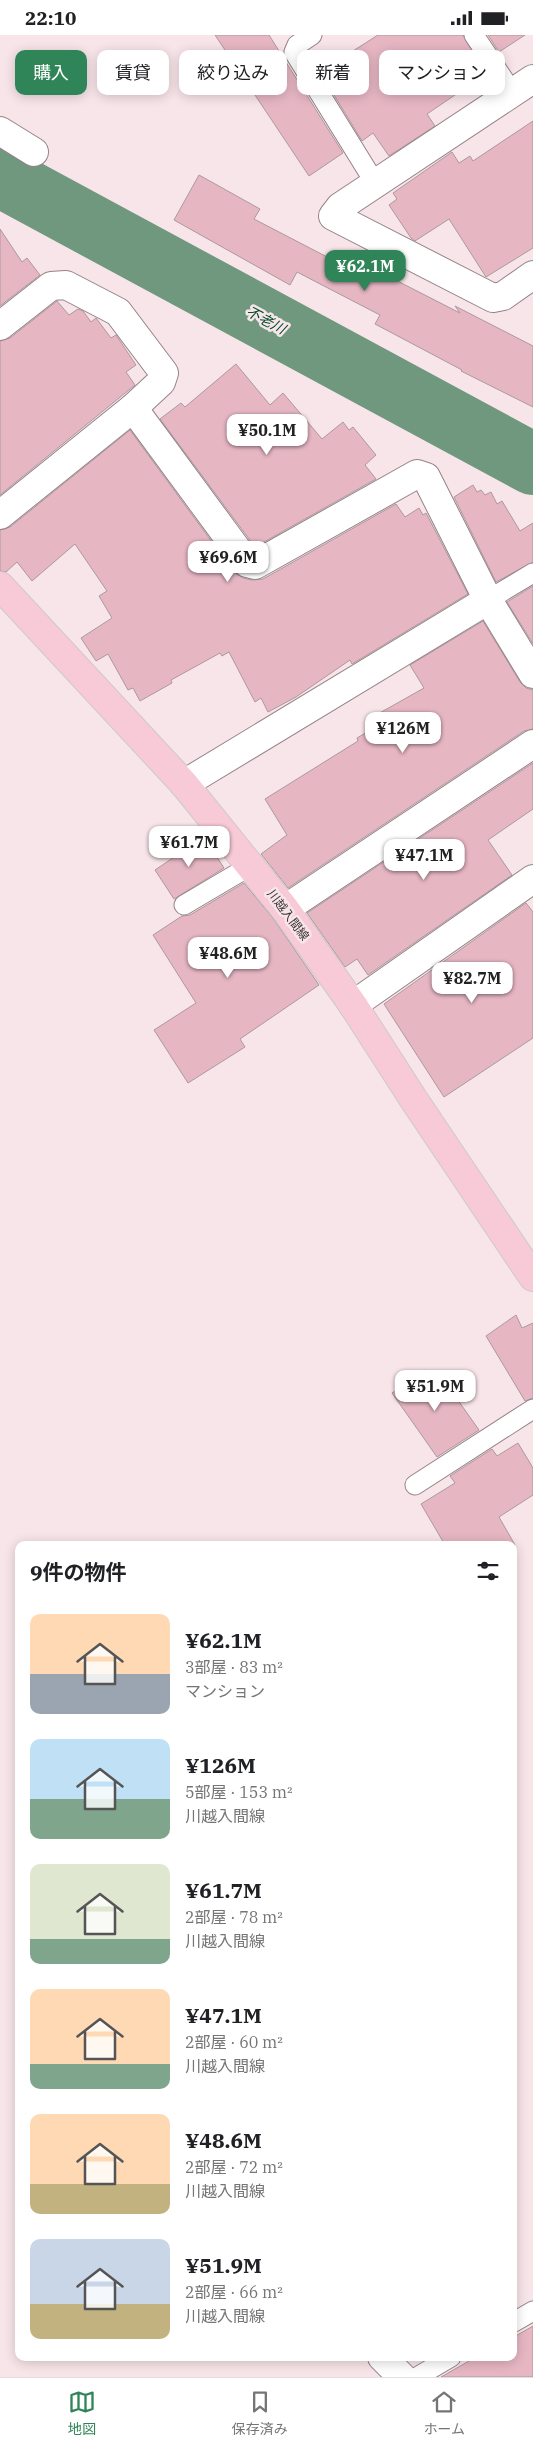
<!DOCTYPE html>
<html lang="ja">
<head>
<meta charset="utf-8">
<style>
  :root { --surface:#fff; --page:#f6f6f6; --text:#202124; --muted:#757577; --line:#e0e0e0; --accent:#2f8558 }
  body { margin:0; font-family:"IBM Plex Serif","Noto Sans JP",serif; background:var(--page); color:var(--text); height:100vh; display:flex; flex-direction:column; font-size:19px; white-space:nowrap }
  * { box-sizing:border-box; margin:0 }
  p { font-size:16px; color:var(--muted) }
  .icon { flex:none; width:28px; height:28px; fill:none; stroke:currentColor; stroke-width:2; stroke-linecap:round; stroke-linejoin:round }
  .map { position:relative; flex:1; overflow:hidden }
  .drawer { position:absolute; left:15px; top:1506px; width:502px; height:820px; display:flex; flex-direction:column; background:var(--surface); border-radius:10px; box-shadow:0 2px 12px #0003 }
  .drawer>* { flex:none }
  .banner { position:absolute; left:15px; top:15px; width:504px; height:45px; display:flex; gap:10px }
  .price { position:absolute; translate:-50% -42px; padding:0 11px; border-radius:10px; background:#fff; color:#222; font-size:16px; line-height:32px; filter:drop-shadow(0 1px 2px #0008) }
  .price::after { content:''; position:absolute; left:50%; top:30px; width:15px; height:11px; margin-left:-8px; background:inherit; clip-path:polygon(0 0,100% 0,50% 100%) }
  .price.active { background:var(--accent); color:#fff }
  ul { padding:0; list-style:none }
  li { display:flex; align-items:center; gap:15px; height:125px; padding:0 15px }
  li span { display:grid; place-items:center; flex:none; width:140px; height:100px; border-radius:10px; color:#555 }
  li>.icon { margin-inline-start:auto }
  span .icon { width:60px; height:60px; fill:#fffc; stroke-width:1 }
  li b { font-size:21px }
  h2 { display:flex; justify-content:space-between; align-items:center; height:60px; padding:0 15px; font-size:21px }
  .pill { padding:0 18px; border-radius:10px; background:var(--surface); box-shadow:0 2px 12px #0003; font-size:18px; line-height:45px }
  .pill.active { background:var(--accent); color:#fff }
  .status { display:flex; justify-content:space-between; align-items:center; height:35px; padding:0 25px; background:var(--surface); direction:ltr }
  .status svg { height:14px; fill:currentColor }
  .dock { display:flex; justify-content:space-around; align-items:center; height:70px; border-top:1px solid var(--line); background:var(--surface); font-size:14px; color:var(--muted) }
  .dock a { display:grid; justify-items:center; gap:2px }
  .dock .active { color:var(--accent) }
  .map>svg:first-child { display:block }
</style>
</head>
<body>
<div class="status"><b>22:10</b><svg viewBox="0 0 49 12"><path d="M0 12V9h3v3zM5 12V6h3v6zM10 12V3h3v9zM15 12V0h3v12zM26 1h20v11H26zM47 4h2v5h-2z"/></svg></div>
<div class="map">
<svg width="533" height="2342" viewBox="0 0 533 2342">
  <rect width="100%" height="100%" fill="#f8e5ea"/>
  <g fill="none" stroke-linecap="round" stroke-linejoin="round">
    <polyline stroke="#6f987f" stroke-width="62" points="0,141 533,429"/>
  </g>
  <g fill="#e6b6c3" stroke="#ab999e">
    <polygon points="215,0 269,0 343,118 309,141"/>
    <polygon points="378,0 463,0 480,30 471,36 477,45 427,79 435,91 389,121 373,98 362,106 320,37"/>
    <polygon points="488,0 525,0 499,17"/>
    <polygon points="533,86 533,213 486,242 449,184 415,206 411,203 389,170 397,164 393,158 452,117 459,128 470,121 473,126"/>
    <polygon points="199,140 260,174 254,184 331,224 334,217 373,239 368,231 460,278 455,271 533,311 533,372 461,336 462,335 375,289 380,280 297,237 290,250 174,185"/>
    <polygon points="0,194 22,227 27,223 40,240 0,271"/>
    <polygon points="57,266 69,280 78,274 83,276 91,287 96,283 111,303 116,300 136,330 126,337 135,350 0,460 0,306 10,303"/>
    <polygon points="236,329 270,370 283,358 322,404 343,387 349,395 353,392 376,420 365,430 376,444 255,512 160,384 181,368 185,372"/>
    <polygon points="130,395 234,537 243,543 252,545 263,544 396,469 405,482 419,473 423,480 426,478 468,559 352,629 350,625 296,662 268,677 261,663 255,667 229,617 222,621 220,618 171,645 172,648 140,666 133,653 128,655 108,619 96,626 81,603 112,583 99,561 107,556 75,509 32,546 17,527 6,537 0,536 0,495 10,492"/>
    <polygon points="473,450 477,457 481,455 485,460 491,457 497,469 502,466 520,496 533,488 533,527 496,547 454,462"/>
    <polygon points="533,551 533,609 507,567"/>
    <polygon points="483,586 520,647 526,653 533,655 533,694 524,696 288,853 261,819 287,800 265,764 358,706 357,703 374,693 369,684 424,653 410,630"/>
    <polygon points="533,728 533,774 488,805 512,840 368,940 357,924 345,932 307,878"/>
    <polygon points="204,802 224,833 174,864 155,835"/>
    <polygon points="244,848 273,883 319,950 240,1004 245,1012 188,1048 154,995 196,968 153,900 182,881 190,880"/>
    <polygon points="526,868 533,877 533,1003 444,1062 384,969"/>
    <polygon points="516,1280 522,1293 533,1288 533,1363 525,1366 486,1301"/>
    <polygon points="425,1335 429,1341 438,1337 479,1395 437,1422 392,1358"/>
    <polygon points="518,1408 533,1433 533,1460 499,1482 515,1510 445,1510 421,1469 455,1448 450,1441 492,1414 497,1421"/>
    <polygon points="533,2291 533,2342 441,2342 476,2322 514,2322 514,2302"/>
  </g>
  <g fill="none" stroke-linecap="round" stroke-linejoin="round">
    <defs>
      <g id="lane">
        <polyline points="312,0 297,10 294,17 375,148"/>
        <polyline points="474,0 512,57"/>
        <polyline points="488,565 533,538"/>
        <polyline points="184,870 250,831"/>
        <polyline points="415,1450 533,1374"/>
        <polyline points="514,2287 533,2276"/>
        <polyline points="417,2342 451,2322"/>
      </g>
      <g id="street">
        <polyline points="533,44 340,172 333,181 493,263 503,261 533,240"/>
        <polyline points="0,96 34,117"/>
        <polyline points="0,291 51,251 66,250 118,277 164,338 161,347 133,373 0,480"/>
        <polyline points="133,373 247,528 255,530 417,439 426,442 488,565 533,639"/>
        <polyline points="184,749 488,565"/>
        <polyline points="285,874 533,709"/>
        <polyline points="353,970 533,844"/>
        <polyline points="382,2322 402,2342"/>
      </g>
      <polyline id="primary" points="0,551 184,749 285,874 353,970 414,1065 533,1242"/>
    </defs>
    <use href="#lane" stroke="#948388" stroke-width="21"/>
    <use href="#street" stroke="#948388" stroke-width="30"/>
    <use href="#primary" stroke="#cccaca" stroke-width="30"/>
    <use href="#lane" stroke="#fff" stroke-width="19"/>
    <use href="#street" stroke="#fff" stroke-width="28"/>
    <use href="#primary" stroke="#f8c9d7" stroke-width="28"/>
  </g>
  <g text-anchor="middle" stroke-width="5" stroke-linejoin="round" paint-order="stroke">
    <g font-size="12" fill="#3a3335" stroke="#f8e5ea">
      <text transform="translate(288 880) rotate(53)" y="4">川越入間線</text>
    </g>
    <g font-size="14" font-style="italic" fill="#004c2b" stroke="#f8e5ea">
      <text transform="translate(266 285) rotate(28)" y="5">不老川</text>
    </g>
  </g>
</svg>
<b class="price active" style="left:365px;top:257px">¥62.1M</b>
<b class="price" style="left:267px;top:421px">¥50.1M</b>
<b class="price" style="left:228px;top:548px">¥69.6M</b>
<b class="price" style="left:403px;top:719px">¥126M</b>
<b class="price" style="left:189px;top:833px">¥61.7M</b>
<b class="price" style="left:424px;top:846px">¥47.1M</b>
<b class="price" style="left:228px;top:944px">¥48.6M</b>
<b class="price" style="left:472px;top:969px">¥82.7M</b>
<b class="price" style="left:435px;top:1377px">¥51.9M</b>
<div class="banner">
<a class="pill active">購入</a>
<a class="pill">賃貸</a>
<a class="pill">絞り込み</a>
<a class="pill">新着</a>
<a class="pill">マンション</a>
</div>
<section class="drawer">
<h2>9件の物件<svg class="icon" aria-label="filters" viewBox="0 0 24 24"><path d="M4 7h16M4 17h16"/><circle cx="9" cy="7" r="2"/><circle cx="15" cy="17" r="2"/></svg></h2>
<ul>
<li><span style="background:linear-gradient(#ffd9b3 60%,#9aa5b1 0)"><svg class="icon" aria-label="home" viewBox="0 0 24 24"><path d="M3 11l9-7 9 7M6 9v11h12V9"/></svg></span><div><b>¥62.1M</b><p>3部屋 · 83 m²</p><p>マンション</p></div></li>
<li><span style="background:linear-gradient(#bfe0f5 60%,#7fa58c 0)"><svg class="icon" aria-label="home" viewBox="0 0 24 24"><path d="M3 11l9-7 9 7M6 9v11h12V9"/></svg></span><div><b>¥126M</b><p>5部屋 · 153 m²</p><p>川越入間線</p></div></li>
<li><span style="background:linear-gradient(#dfe7d0 75%,#7fa58c 0)"><svg class="icon" aria-label="home" viewBox="0 0 24 24"><path d="M3 11l9-7 9 7M6 9v11h12V9"/></svg></span><div><b>¥61.7M</b><p>2部屋 · 78 m²</p><p>川越入間線</p></div></li>
<li><span style="background:linear-gradient(#ffd9b3 75%,#7fa58c 0)"><svg class="icon" aria-label="home" viewBox="0 0 24 24"><path d="M3 11l9-7 9 7M6 9v11h12V9"/></svg></span><div><b>¥47.1M</b><p>2部屋 · 60 m²</p><p>川越入間線</p></div></li>
<li><span style="background:linear-gradient(#ffd9b3 70%,#c2b280 0)"><svg class="icon" aria-label="home" viewBox="0 0 24 24"><path d="M3 11l9-7 9 7M6 9v11h12V9"/></svg></span><div><b>¥48.6M</b><p>2部屋 · 72 m²</p><p>川越入間線</p></div></li>
<li><span style="background:linear-gradient(#c9d6e8 65%,#c2b280 0)"><svg class="icon" aria-label="home" viewBox="0 0 24 24"><path d="M3 11l9-7 9 7M6 9v11h12V9"/></svg></span><div><b>¥51.9M</b><p>2部屋 · 66 m²</p><p>川越入間線</p></div></li>
</ul>
</section>
</div>
<nav class="dock">
<a class="active"><svg class="icon" aria-label="map" viewBox="0 0 24 24"><path d="M3 6l6-2 6 2 6-2v14l-6 2-6-2-6 2zM9 4v14M15 6v14"/></svg>地図</a>
<a><svg class="icon" aria-label="saved" viewBox="0 0 24 24"><path d="M7 4h10v16l-5-4-5 4z"/></svg>保存済み</a>
<a><svg class="icon" aria-label="home" viewBox="0 0 24 24"><path d="M3 11l9-7 9 7M6 9v11h12V9"/></svg>ホーム</a>
</nav>
</body>
</html>
